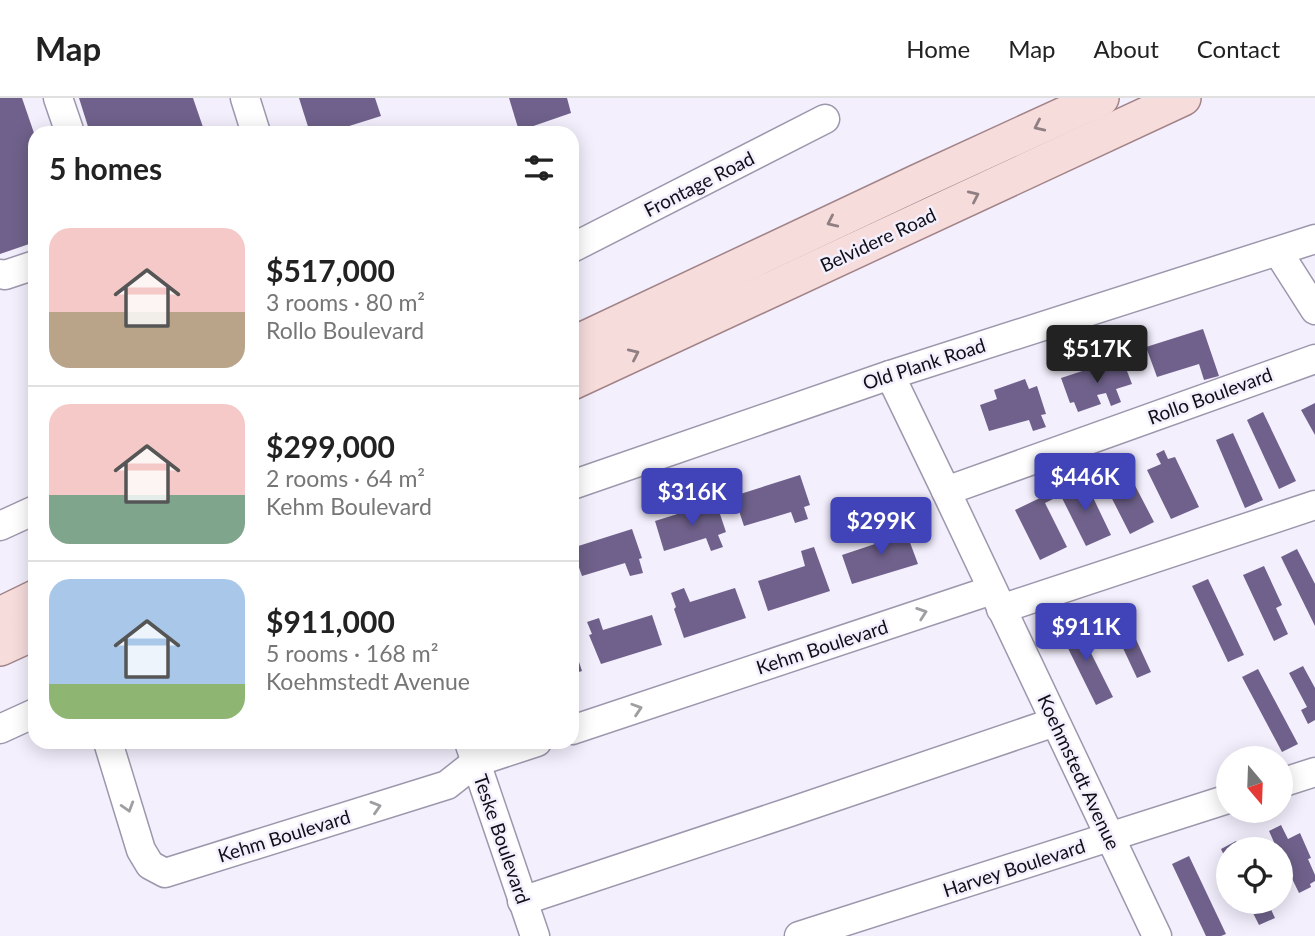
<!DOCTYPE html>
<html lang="en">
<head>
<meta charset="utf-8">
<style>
  :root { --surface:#fff; --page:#f6f6f6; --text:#222; --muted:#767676; --line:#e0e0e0; --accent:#4143b8 }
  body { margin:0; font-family:Lato,sans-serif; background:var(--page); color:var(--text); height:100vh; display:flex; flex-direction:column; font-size:26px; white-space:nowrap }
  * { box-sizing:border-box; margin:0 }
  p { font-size:23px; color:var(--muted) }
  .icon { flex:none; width:38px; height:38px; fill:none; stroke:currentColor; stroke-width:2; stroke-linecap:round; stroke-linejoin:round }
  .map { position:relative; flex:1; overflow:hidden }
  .details { position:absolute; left:28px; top:28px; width:551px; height:623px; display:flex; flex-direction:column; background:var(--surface); border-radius:21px; box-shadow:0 4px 18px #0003 }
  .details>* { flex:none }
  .needle { width:46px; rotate:161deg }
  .fabs { position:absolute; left:1216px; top:648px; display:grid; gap:14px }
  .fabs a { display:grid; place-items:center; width:77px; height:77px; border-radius:50%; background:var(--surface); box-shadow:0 4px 18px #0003; font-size:35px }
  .price { position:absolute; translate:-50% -60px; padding:0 16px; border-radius:7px; background:var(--accent); color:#fff; font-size:23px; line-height:46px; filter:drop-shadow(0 2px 4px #0008) }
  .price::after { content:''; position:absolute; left:50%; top:42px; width:21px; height:16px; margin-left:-10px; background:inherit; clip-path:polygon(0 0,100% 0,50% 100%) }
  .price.on { background:#222; color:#fff }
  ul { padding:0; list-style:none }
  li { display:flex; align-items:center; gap:21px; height:175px; padding:0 21px }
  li+li { border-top:2px solid var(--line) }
  li span { display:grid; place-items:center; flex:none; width:196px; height:140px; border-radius:21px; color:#555 }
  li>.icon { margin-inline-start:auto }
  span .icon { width:84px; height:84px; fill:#fffc; stroke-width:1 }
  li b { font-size:30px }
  h2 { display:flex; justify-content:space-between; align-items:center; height:84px; padding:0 21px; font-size:30px }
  header { display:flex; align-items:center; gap:42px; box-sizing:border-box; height:98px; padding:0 35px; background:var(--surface); border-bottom:2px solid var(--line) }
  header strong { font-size:33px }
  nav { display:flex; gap:38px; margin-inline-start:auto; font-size:24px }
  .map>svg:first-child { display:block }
</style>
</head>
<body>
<header>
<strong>Map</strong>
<nav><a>Home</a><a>Map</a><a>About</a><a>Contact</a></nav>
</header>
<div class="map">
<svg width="1315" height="838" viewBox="0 0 1315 838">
  <rect width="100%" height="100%" fill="#f3effd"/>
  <g fill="#6f618b">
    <polygon points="0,0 22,0 35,38 35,144 0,156"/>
    <polygon points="79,0 193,0 205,35 90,35"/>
    <polygon points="299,0 375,0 381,18 327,35 310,35"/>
    <polygon points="509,0 567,0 571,15 519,33"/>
    <polygon points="1203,231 1219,278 1204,282 1199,266 1157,279 1146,249"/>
    <polygon points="1122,260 1132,286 1116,291 1121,304 1111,308 1106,295 1097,297 1101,306 1078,314 1074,304 1070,305 1061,280"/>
    <polygon points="1025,281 1029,291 1037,288 1046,316 1041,317 1046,329 1033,333 1029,322 989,333 980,307 997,301 994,292"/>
    <polygon points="1315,305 1315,337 1301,312"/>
    <polygon points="1263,314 1296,383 1279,391 1247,322"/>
    <polygon points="1233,335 1263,402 1245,410 1216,342"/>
    <polygon points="1164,352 1168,361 1175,359 1199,409 1171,421 1147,372 1161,366 1156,356"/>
    <polygon points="1110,369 1116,380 1128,374 1154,424 1130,436 1104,385 1106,384 1101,374"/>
    <polygon points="800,377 810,407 804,409 808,421 795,425 791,414 744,428 734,398"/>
    <polygon points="1067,383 1073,392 1087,387 1111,437 1086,448 1061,398 1064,396 1058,387"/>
    <polygon points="1050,389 1055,400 1045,405 1067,449 1040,462 1015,412 1042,399 1044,398 1042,393"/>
    <polygon points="716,404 726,434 718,437 723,449 711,453 706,440 664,453 655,423"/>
    <polygon points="902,423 918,466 852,486 842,457 893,440 888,428"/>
    <polygon points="632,431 642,460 639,461 643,475 630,478 625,465 582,478 572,450"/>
    <polygon points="814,449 830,493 768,513 758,483 805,468 801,453"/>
    <polygon points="1297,451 1315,486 1315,528 1281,459"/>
    <polygon points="1264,468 1282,507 1276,510 1288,536 1274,543 1243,477"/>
    <polygon points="1208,481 1244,557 1228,564 1192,488"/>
    <polygon points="684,490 690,504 735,490 746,520 684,540 674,511 676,509 671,495"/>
    <polygon points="1122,511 1151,574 1137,580 1108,518"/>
    <polygon points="652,517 662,547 601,566 589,537 592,536 587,524 599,520 603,532"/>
    <polygon points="1075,523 1113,599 1096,607 1058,530"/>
    <polygon points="572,543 582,573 572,576"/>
    <polygon points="1303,568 1315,590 1315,622 1308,626 1301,612 1307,609 1289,575"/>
    <polygon points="1258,571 1298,646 1282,654 1242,579"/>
    <polygon points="1281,727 1288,741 1300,735 1311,760 1308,761 1315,777 1315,783 1310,786 1311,789 1299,795 1281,758 1281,751 1277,751 1269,733"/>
    <polygon points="1236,743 1241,751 1228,751 1228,766 1221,751"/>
    <polygon points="1189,758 1226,836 1221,838 1206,838 1172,766"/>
    <polygon points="1247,803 1267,803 1275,820 1259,827"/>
  </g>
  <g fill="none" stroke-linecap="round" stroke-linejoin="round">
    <defs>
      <g id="minor">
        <polyline points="58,0 70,35"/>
        <polyline points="245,0 256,35"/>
        <polyline points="572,150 825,21"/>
        <polyline points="1278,154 1315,212"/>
        <polyline points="0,176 5,177 35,167"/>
        <polyline points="890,277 946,393 1157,838"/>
        <polyline points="572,387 890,277 1315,141"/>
        <polyline points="946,393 1315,261"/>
        <polyline points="0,428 35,412"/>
        <polyline points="1001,511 1315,407"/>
        <polyline points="0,631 35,615"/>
        <polyline points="572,632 992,492"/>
        <polyline points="108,644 141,752 150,767 165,775 447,687 476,664 537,644"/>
        <polyline points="469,644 535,838"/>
        <polyline points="1281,685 1315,674"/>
        <polyline points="522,803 787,715 1055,624"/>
        <polyline points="799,838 1228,701"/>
      </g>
      <g id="major">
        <polyline points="572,247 918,84 1101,0"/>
        <polyline points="572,284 1183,0"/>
        <polyline points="0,517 35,500"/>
        <polyline points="0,550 35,534"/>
      </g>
    </defs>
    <use href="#minor" stroke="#9d97ad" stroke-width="31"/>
    <use href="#major" stroke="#a28488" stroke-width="38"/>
    <use href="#minor" stroke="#fff" stroke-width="28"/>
    <use href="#major" stroke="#f7dcdc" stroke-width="35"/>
  </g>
  <defs><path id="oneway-chevron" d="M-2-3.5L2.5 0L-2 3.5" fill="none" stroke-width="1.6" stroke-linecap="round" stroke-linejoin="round" transform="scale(1.75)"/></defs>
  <g stroke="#8f7f83">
    <use href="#oneway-chevron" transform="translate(1039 28) rotate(155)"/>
    <use href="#oneway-chevron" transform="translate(974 98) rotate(-25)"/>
    <use href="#oneway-chevron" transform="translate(832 124) rotate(155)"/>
    <use href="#oneway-chevron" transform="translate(634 256) rotate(-25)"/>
  </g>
  <g stroke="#9f9fa2">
    <use href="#oneway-chevron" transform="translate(922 515) rotate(-19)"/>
    <use href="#oneway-chevron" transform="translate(637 611) rotate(-18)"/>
    <use href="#oneway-chevron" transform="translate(128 709) rotate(73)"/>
    <use href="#oneway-chevron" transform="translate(376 709) rotate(-17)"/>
  </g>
  <g text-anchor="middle" stroke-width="5" stroke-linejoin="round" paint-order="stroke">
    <g font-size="19" fill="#100e16" stroke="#f3effd">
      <text transform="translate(699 86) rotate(-27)" y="7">Frontage Road</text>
      <text transform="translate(878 142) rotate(-25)" y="7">Belvidere Road</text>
      <text transform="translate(924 266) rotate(-18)" y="7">Old Plank Road</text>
      <text transform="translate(1210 298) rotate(-20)" y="7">Rollo Boulevard</text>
      <text transform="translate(822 549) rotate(-18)" y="7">Kehm Boulevard</text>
      <text transform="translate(1079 674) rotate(65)" y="7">Koehmstedt Avenue</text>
      <text transform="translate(284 738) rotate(-17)" y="7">Kehm Boulevard</text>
      <text transform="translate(502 741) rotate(71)" y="7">Teske Boulevard</text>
      <text transform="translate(1014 770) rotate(-18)" y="7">Harvey Boulevard</text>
    </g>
  </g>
</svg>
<div class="fabs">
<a><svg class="needle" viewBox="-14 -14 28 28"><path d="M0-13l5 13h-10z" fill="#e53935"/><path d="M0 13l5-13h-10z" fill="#767676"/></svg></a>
<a><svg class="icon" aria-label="locate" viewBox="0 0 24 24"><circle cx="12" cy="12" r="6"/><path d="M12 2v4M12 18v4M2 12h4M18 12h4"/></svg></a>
</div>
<b class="price on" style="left:1097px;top:287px">$517K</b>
<b class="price" style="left:1085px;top:415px">$446K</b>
<b class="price" style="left:692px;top:430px">$316K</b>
<b class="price" style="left:881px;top:459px">$299K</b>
<b class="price" style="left:1086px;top:565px">$911K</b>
<section class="details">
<h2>5 homes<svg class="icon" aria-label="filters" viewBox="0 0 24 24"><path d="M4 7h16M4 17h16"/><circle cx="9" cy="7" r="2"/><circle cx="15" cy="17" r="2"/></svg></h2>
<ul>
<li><span style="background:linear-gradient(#f6c9c9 60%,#b9a48a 0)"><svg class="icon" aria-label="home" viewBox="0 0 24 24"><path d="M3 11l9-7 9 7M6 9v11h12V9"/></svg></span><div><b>$517,000</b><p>3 rooms · 80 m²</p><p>Rollo Boulevard</p></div></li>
<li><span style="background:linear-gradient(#f6c9c9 65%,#7fa58c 0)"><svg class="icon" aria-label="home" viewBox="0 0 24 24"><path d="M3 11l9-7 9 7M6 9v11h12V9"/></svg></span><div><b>$299,000</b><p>2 rooms · 64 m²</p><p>Kehm Boulevard</p></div></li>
<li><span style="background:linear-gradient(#a9c7e8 75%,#8fb573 0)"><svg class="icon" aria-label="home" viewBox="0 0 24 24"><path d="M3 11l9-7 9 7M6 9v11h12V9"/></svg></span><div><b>$911,000</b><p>5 rooms · 168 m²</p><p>Koehmstedt Avenue</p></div></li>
</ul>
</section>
</div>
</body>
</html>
